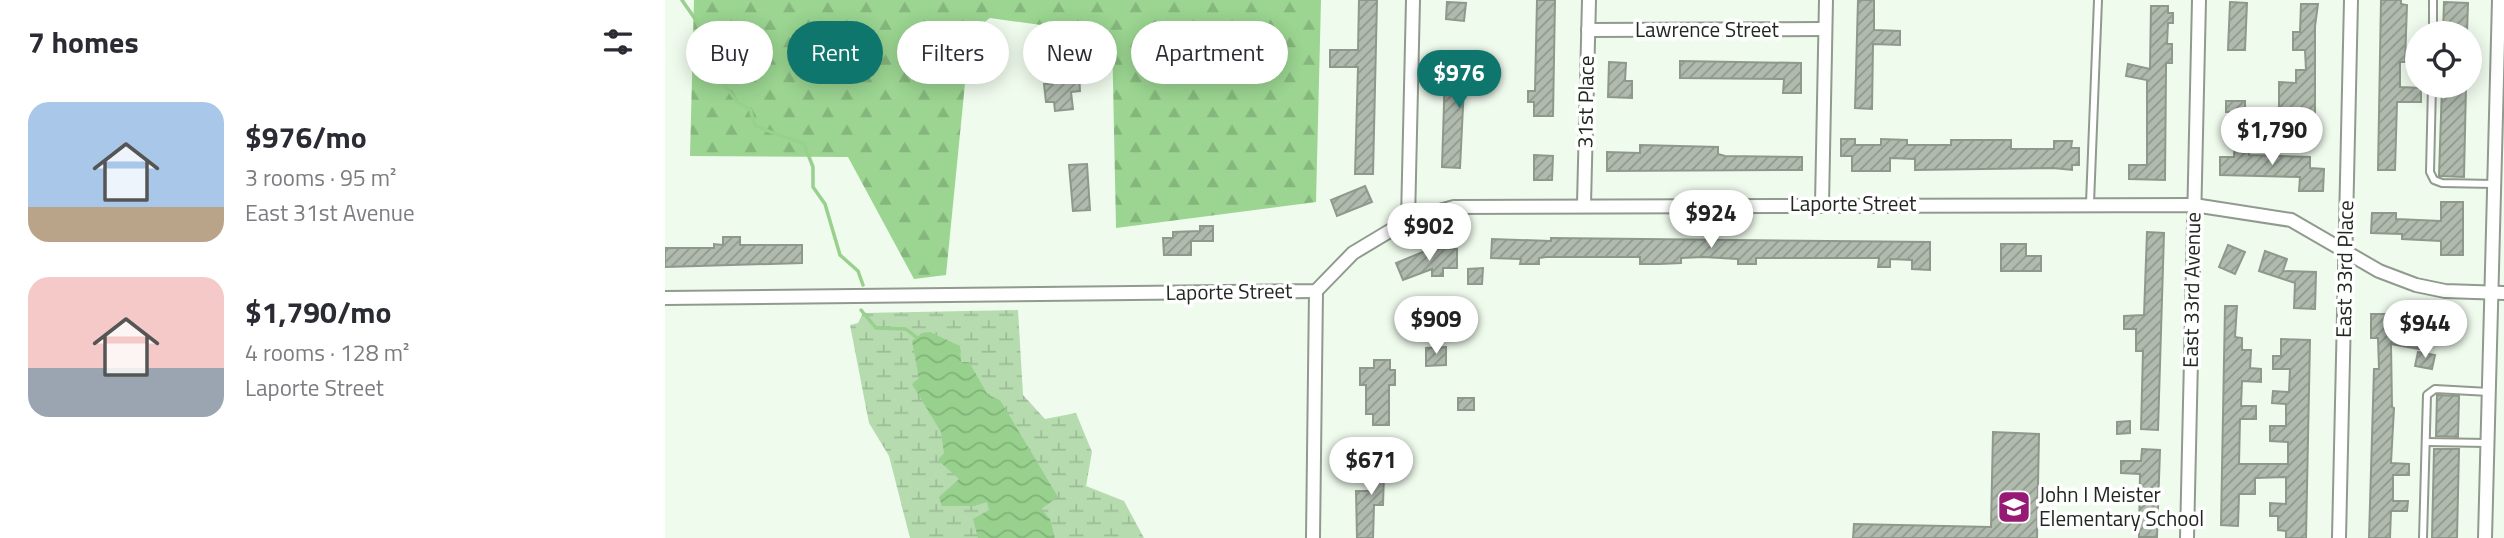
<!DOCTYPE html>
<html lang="en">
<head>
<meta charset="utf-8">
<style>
  :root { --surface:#fff; --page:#f7f7f7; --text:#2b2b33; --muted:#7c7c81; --accent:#0f766e }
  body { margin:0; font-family:"Titillium Web",sans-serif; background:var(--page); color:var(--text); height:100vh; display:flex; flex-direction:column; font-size:26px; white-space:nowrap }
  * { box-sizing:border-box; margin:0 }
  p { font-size:23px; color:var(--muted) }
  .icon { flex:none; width:38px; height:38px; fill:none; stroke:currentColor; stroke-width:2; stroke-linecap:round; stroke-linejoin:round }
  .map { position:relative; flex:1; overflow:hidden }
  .side { display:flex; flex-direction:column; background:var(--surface); width:665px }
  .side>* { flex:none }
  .hud { position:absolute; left:21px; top:21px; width:665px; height:63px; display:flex; gap:14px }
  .tools { position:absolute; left:1740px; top:21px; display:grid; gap:14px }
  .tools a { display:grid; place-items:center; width:77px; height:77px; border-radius:50%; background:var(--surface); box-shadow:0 4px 18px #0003; font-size:35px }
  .price { position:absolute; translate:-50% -60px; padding:0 16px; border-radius:24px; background:#fff; color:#222; font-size:23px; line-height:46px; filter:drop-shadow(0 2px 4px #0008) }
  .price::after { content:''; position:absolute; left:50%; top:42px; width:21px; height:16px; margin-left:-10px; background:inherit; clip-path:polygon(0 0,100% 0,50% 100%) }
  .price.current { background:var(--accent); color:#fff }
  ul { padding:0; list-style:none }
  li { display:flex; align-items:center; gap:21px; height:175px; padding:0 28px }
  li span { display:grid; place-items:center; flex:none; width:196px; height:140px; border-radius:21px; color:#555 }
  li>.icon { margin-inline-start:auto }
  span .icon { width:84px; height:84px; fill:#fffc; stroke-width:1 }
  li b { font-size:30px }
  h2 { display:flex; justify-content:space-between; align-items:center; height:84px; padding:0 28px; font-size:30px }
  .pill { padding:0 24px; border-radius:32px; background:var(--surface); box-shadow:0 4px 18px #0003; font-size:24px; line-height:63px }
  .pill.current { background:var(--accent); color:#fff }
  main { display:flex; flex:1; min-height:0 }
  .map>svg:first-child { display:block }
</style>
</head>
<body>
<main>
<section class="side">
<h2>7 homes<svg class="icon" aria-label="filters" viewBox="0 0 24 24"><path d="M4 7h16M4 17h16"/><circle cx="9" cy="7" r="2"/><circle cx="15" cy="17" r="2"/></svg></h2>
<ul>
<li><span style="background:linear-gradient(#a9c7e8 75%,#b9a48a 0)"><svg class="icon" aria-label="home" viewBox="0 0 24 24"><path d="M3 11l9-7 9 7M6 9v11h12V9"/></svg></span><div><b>$976/mo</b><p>3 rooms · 95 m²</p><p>East 31st Avenue</p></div></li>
<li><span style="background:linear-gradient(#f6c9c9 65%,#9aa5b1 0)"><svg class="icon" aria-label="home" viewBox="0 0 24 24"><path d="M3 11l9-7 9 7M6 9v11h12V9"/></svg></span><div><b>$1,790/mo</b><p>4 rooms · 128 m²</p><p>Laporte Street</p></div></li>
</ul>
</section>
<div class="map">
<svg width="1839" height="538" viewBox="0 0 1839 538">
  <defs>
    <pattern id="forest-firs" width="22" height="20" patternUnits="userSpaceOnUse" patternTransform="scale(1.75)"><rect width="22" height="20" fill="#9bd591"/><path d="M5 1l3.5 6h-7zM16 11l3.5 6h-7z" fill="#85b77d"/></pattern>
    <pattern id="wetland-marsh" width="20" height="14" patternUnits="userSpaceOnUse" patternTransform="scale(1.75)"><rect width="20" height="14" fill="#b6dbaf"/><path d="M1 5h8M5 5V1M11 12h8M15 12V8" fill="none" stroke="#9cbc96"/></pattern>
    <pattern id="water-waves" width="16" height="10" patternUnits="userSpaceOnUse" patternTransform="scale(1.75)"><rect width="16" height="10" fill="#97d18d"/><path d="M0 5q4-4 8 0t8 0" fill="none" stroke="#82b379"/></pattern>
    <pattern id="building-hatch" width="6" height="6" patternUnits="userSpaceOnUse" patternTransform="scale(1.75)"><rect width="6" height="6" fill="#b0bbae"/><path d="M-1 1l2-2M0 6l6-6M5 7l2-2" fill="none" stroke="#8f988d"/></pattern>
  </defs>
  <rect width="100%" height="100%" fill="#effbed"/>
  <polygon fill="url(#forest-firs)" points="29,0 656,0 651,202 451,228 447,35 325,18 305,33 281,275 249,279 183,157 25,156"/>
  <polygon fill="url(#wetland-marsh)" points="353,310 358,395 380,419 411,413 427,452 421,486 459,501 479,538 245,538 224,456 204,423 185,325 193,323 198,313"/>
  <polygon fill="url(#water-waves)" points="265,332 295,346 296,362 304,362 323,395 335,400 393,497 376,509 385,519 390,538 313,538 308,519 324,510 322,502 309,506 277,506 274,497 294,479 273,460 279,453 276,432 247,384 254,378 247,341 257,333"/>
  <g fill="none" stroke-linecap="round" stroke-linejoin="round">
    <g stroke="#97d18d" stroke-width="3.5">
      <path d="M 17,0 C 22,8 29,16 33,24 C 42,41 42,65 62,72 L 59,84 L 73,103 L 85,109 L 90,125 C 107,134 122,137 139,144 L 148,167 L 148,187 L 160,204 L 175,255 L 193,271 L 198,285"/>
      <polyline points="196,310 211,328 241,329 251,337"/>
    </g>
  </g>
  <g fill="url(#building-hatch)" stroke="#8e998c" stroke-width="2">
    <polygon points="694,0 712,0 708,174 690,174 693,67 665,67 665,50 693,50"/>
    <polygon points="872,0 890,0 888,116 869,116 869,102 863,102 863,91 870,91"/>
    <polygon points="1193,0 1209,0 1209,30 1235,31 1235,45 1208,44 1207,109 1190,108"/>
    <polygon points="1716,0 1736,0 1736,4 1742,5 1740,62 1735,62 1735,87 1756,88 1756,102 1732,102 1730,170 1713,170"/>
    <polygon points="782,2 801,3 799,21 781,19"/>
    <polygon points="1565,2 1582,3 1580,50 1563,50"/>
    <polygon points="1779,2 1803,3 1802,33 1778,33"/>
    <polygon points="1636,4 1653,4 1650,26 1650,132 1627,131 1628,116 1614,117 1614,82 1631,83 1631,70 1641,70 1640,50 1628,50 1628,32 1635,32"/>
    <polygon points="1486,6 1503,6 1503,13 1508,13 1508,23 1503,23 1502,44 1507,44 1507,63 1501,63 1501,69 1500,180 1464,179 1464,165 1482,165 1482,80 1461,76 1463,64 1485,69"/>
    <polygon points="1015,61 1136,63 1136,93 1118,93 1119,79 1015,78"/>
    <polygon points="944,62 961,63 960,81 967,81 967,98 943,97"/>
    <polygon points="403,67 404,74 414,73 415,91 406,92 408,109 390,111 389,102 381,102 379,84 387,84 386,69"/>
    <polygon points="811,68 830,68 830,86 799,86 795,168 777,167 780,72 811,73"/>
    <polygon points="1777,86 1801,86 1799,177 1774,176"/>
    <rect x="1561" y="101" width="19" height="11"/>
    <polygon points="1570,137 1585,138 1584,155 1645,157 1645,168 1659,169 1658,191 1634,191 1635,177 1555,175 1555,157 1569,157"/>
    <polygon points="1176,139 1190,139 1190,145 1216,145 1216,139 1242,140 1242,145 1286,145 1286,140 1346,140 1346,149 1389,149 1389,141 1407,141 1406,148 1414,148 1414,165 1407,165 1407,170 1388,168 1250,170 1250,159 1225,158 1225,171 1187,171 1187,156 1176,156"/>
    <polygon points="975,145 1053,147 1053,154 1060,156 1137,157 1137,170 942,171 942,152 975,153"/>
    <polygon points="869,155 888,156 887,180 869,180"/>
    <polygon points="422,164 425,210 408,211 404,165"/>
    <polygon points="700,186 707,202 672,216 666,200"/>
    <polygon points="1776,202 1798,202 1798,255 1776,255 1776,241 1737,239 1737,234 1706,233 1707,213 1731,213 1731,219 1776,221"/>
    <polygon points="535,226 548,226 548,241 526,241 526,255 499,255 498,238 508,238 508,232 535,231"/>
    <polygon points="1482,232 1499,233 1493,430 1476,429 1478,351 1471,351 1471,329 1459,329 1459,316 1479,315"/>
    <polygon points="58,237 75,237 75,245 137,245 137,263 0,267 0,248 49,248 49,244 58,245"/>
    <polygon points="886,238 1265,242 1265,270 1247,269 1247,260 1225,259 1225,267 1213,267 1214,258 1091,258 1091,264 1073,264 1073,259 1038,257 1016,258 1016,263 994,264 975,264 975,257 881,257 874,258 874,264 855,264 856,259 826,258 827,239 886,241"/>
    <polygon points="1336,244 1361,244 1361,256 1376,256 1376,271 1336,271"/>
    <polygon points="1563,245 1580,252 1570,274 1554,267"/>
    <polygon points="765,249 792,249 792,268 778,268 778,276 767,276 767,269 738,280 731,263"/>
    <polygon points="1600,251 1622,259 1618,271 1651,272 1650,309 1629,308 1630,283 1594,271"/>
    <polygon points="818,268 817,284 803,284 803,269"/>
    <polygon points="1560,306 1572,306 1570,337 1577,338 1577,350 1586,350 1585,368 1596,369 1596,382 1577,381 1576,406 1591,406 1591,419 1575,419 1574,464 1623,464 1623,442 1605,441 1605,426 1621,426 1621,404 1607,403 1608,391 1624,392 1625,369 1608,369 1608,356 1616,356 1616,339 1645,340 1641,538 1621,538 1621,531 1613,530 1613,516 1605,516 1605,503 1621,504 1621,477 1590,478 1590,494 1574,494 1573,526 1556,525"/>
    <polygon points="1706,314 1733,314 1766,320 1760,350 1726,344 1727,407 1729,408 1726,463 1744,464 1744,475 1728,475 1728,501 1743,501 1742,511 1726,511 1725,538 1704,538 1709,369 1714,369 1713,338 1706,338"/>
    <polygon points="781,347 781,365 761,366 761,348"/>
    <polygon points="1753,352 1770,355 1767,369 1750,366"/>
    <polygon points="709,360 725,360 725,370 730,370 730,385 724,385 724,425 708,425 708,414 701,414 701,385 695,385 695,368 709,368"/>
    <polygon points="1772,395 1794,396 1793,437 1771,436"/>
    <rect x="793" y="398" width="16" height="12"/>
    <polygon points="1465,421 1465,433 1452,434 1452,422"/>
    <polygon points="1328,432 1374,434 1372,538 1188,538 1189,524 1326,527"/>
    <polygon points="1477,449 1495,450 1492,537 1474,537 1475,474 1456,473 1456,461 1476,461"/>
    <polygon points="1769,449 1794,449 1792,538 1767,538"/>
    <polygon points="723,457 723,474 719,474 718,505 709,505 708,538 692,538 691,491 705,491 704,458"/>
  </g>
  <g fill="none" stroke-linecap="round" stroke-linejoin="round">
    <defs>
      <g id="service">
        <polyline points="1768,33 1768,0"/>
        <polyline points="1767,86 1765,172 1769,180 1777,183 1829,184"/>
        <polyline points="1425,203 1433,0"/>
        <polyline points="1761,442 1822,443"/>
        <polyline points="1758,538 1762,395 1770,389 1824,392"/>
      </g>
      <g id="minor">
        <polyline points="923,30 1160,29"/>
        <polyline points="919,204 924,0"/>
        <polyline points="1157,204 1161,0"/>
        <polyline points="743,220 748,0"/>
        <polyline points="0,298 651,291 688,253 743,220 789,207 1529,205 1626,220 1714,271 1751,285 1780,291 1839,293"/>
        <polyline points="648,538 651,291"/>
        <polyline points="1522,538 1534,0"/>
        <polyline points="1674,538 1686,0"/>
        <polyline points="1820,538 1834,0"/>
      </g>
    </defs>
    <use href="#service" stroke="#909a8e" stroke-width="10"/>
    <use href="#minor" stroke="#909a8e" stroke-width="16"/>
    <use href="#service" stroke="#fff" stroke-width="6"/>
    <use href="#minor" stroke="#fff" stroke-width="12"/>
  </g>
  <defs>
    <symbol id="school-square" viewBox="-11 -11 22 22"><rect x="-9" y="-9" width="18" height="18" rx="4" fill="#961973" stroke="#fff"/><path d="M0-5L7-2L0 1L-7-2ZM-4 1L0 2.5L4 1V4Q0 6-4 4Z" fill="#fff"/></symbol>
  </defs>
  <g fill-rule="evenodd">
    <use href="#school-square" x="1330" y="488" width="38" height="38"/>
  </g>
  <g text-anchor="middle" stroke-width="7" stroke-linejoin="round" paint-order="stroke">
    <g font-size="21" fill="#222722" stroke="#fff">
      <text x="1042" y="37">Lawrence Street</text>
      <text transform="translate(921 102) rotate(-89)" y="7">31st Place</text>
      <text x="1188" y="211">Laporte Street</text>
      <text transform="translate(1680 269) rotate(-89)" y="7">East 33rd Place</text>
      <text transform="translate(1527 290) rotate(-89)" y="7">East 33rd Avenue</text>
      <text transform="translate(564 292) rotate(-1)" y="7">Laporte Street</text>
    </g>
    <g font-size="21" fill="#222722" stroke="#fff" text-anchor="start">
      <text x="1374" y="502">John I Meister<tspan x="1374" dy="24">Elementary School</tspan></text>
    </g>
  </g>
</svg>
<div class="tools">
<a><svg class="icon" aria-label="locate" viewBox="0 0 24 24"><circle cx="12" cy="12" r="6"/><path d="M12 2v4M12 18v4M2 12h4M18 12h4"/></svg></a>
</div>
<b class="price current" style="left:794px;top:110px">$976</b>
<b class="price" style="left:1607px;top:167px">$1,790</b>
<b class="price" style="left:1046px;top:250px">$924</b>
<b class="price" style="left:764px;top:263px">$902</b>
<b class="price" style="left:771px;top:356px">$909</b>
<b class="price" style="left:1760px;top:360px">$944</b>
<b class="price" style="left:706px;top:497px">$671</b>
<div class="hud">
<a class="pill">Buy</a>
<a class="pill current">Rent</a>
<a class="pill">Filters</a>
<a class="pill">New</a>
<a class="pill">Apartment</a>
</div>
</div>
</main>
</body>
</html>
